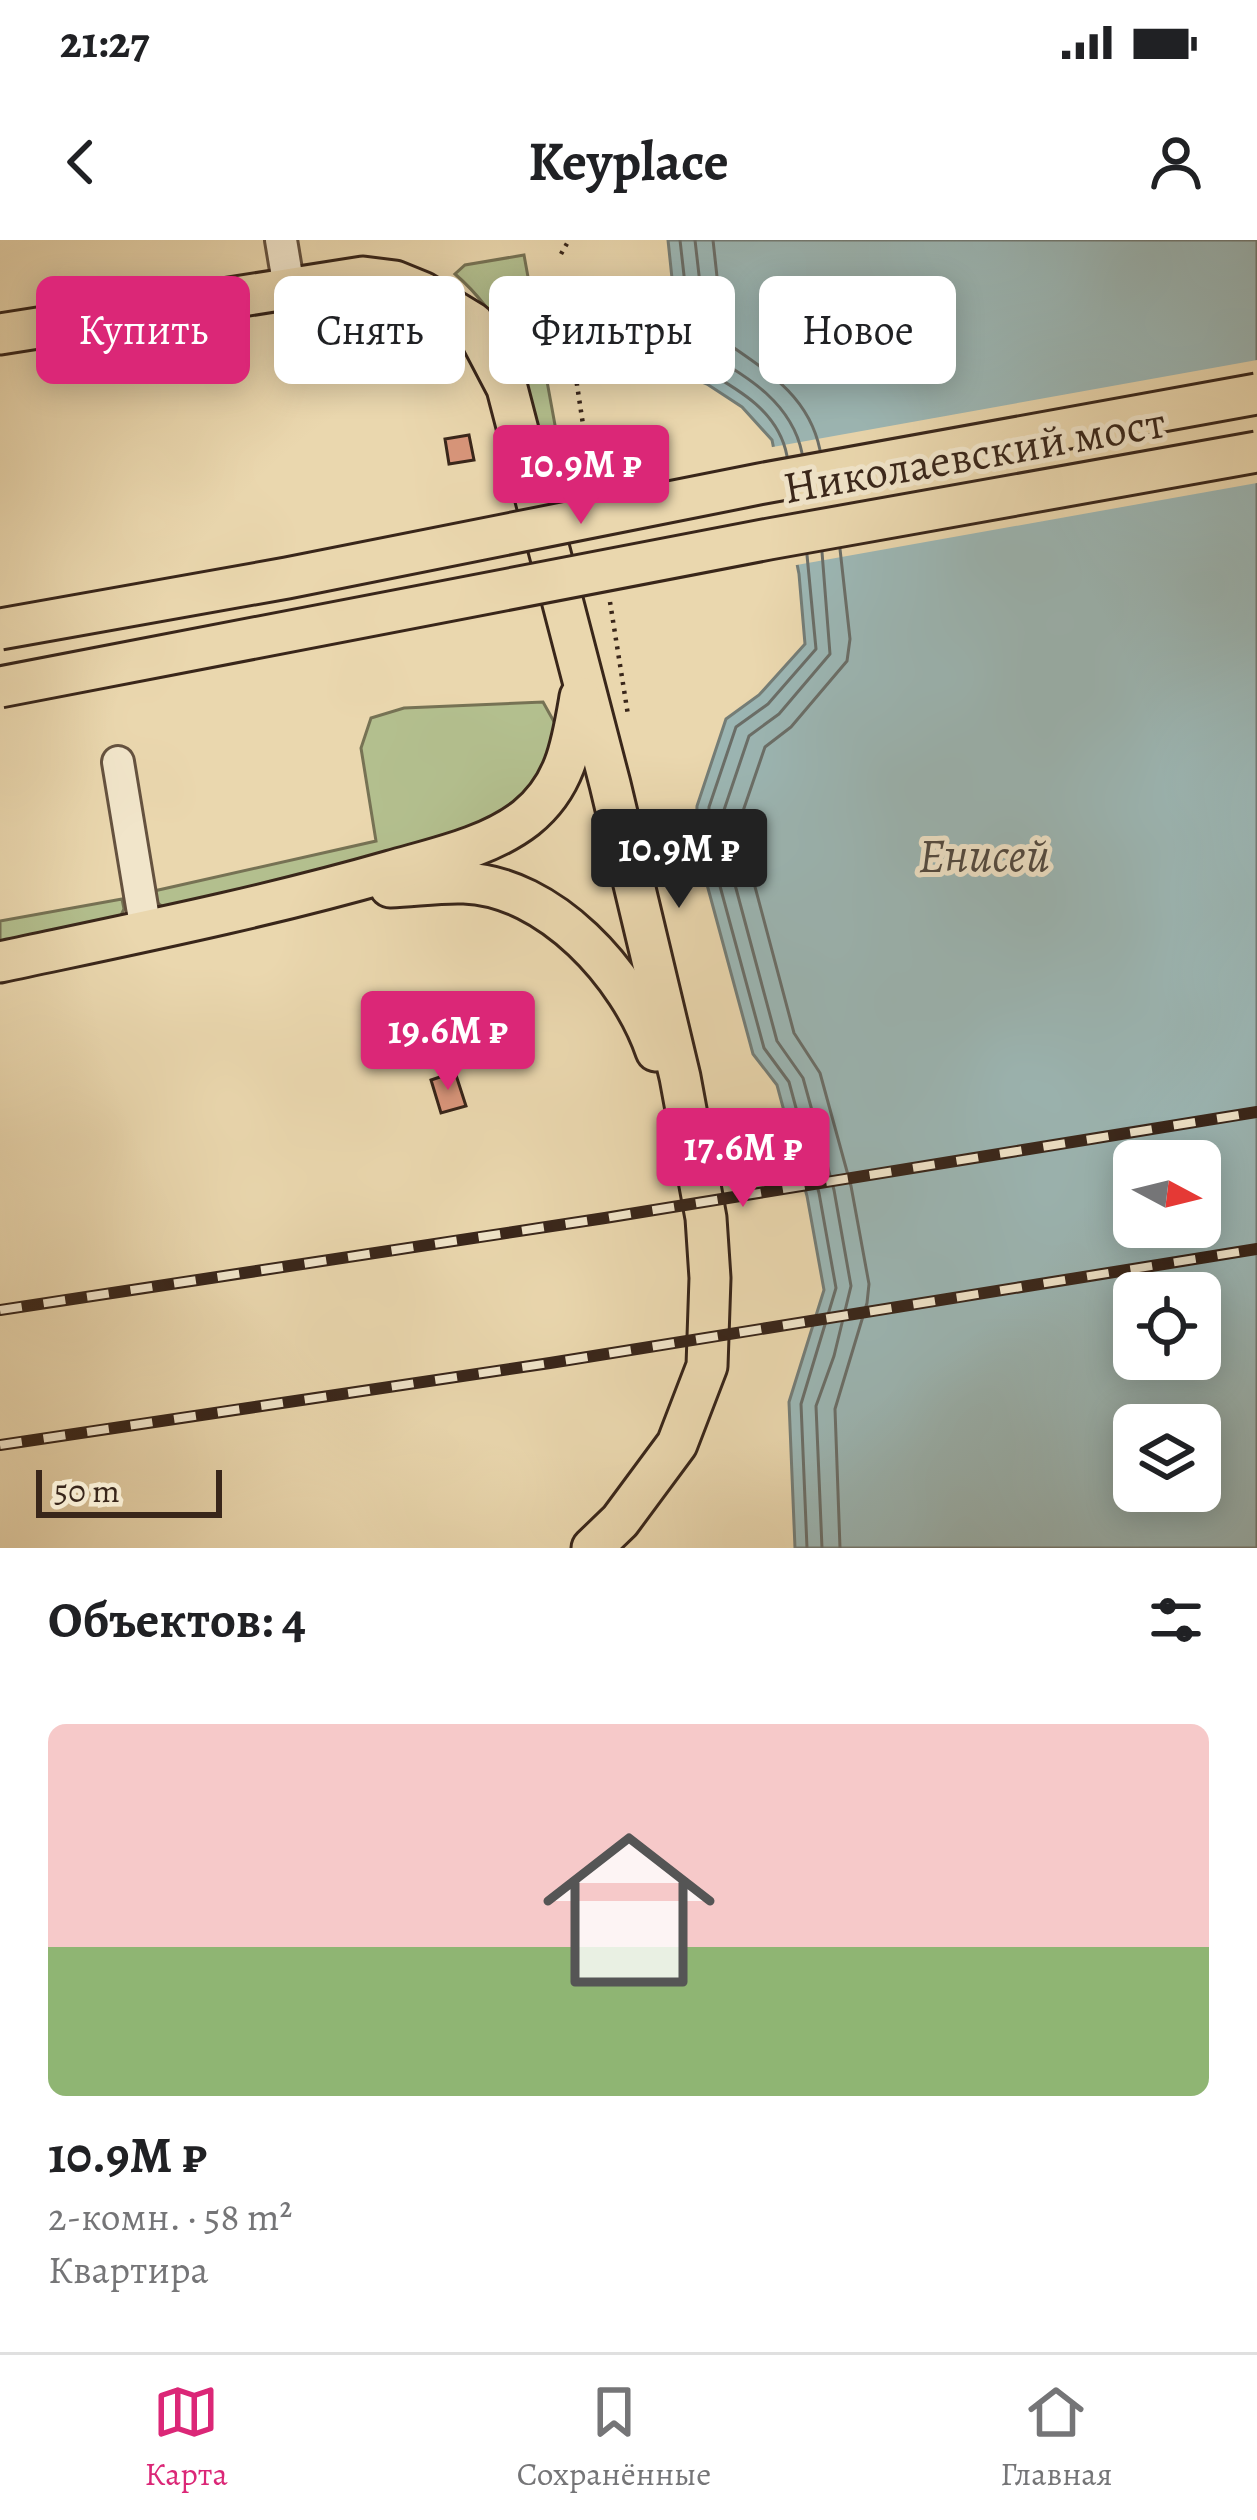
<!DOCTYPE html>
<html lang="ru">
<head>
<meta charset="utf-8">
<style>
  :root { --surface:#fff; --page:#f2f2f2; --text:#202124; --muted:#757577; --line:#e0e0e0; --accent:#db2777 }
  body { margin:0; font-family:Alegreya,serif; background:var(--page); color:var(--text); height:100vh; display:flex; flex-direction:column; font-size:45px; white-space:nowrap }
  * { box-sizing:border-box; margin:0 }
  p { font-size:39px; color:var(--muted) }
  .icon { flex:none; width:66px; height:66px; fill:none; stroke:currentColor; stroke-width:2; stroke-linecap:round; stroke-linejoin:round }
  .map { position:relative; height:1308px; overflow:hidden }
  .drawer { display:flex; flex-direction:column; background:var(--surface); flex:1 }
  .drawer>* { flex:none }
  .hud { position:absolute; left:36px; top:36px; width:1185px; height:108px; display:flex; gap:24px }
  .needle { width:78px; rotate:97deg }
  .fabs { position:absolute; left:1113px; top:900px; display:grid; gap:24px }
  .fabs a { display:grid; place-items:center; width:108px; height:108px; border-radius:18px; background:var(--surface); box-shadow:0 6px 30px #0003; font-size:60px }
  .scale { position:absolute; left:36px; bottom:30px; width:186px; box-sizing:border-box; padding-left:12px; border:6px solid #39261a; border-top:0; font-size:33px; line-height:42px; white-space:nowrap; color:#39261a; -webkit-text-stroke:9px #f1e5ca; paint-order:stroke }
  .price { position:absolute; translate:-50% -102px; padding:0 27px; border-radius:12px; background:var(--accent); color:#fff; font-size:39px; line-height:78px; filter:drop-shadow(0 3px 6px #0008) }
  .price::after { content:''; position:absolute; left:50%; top:72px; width:36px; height:27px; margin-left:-18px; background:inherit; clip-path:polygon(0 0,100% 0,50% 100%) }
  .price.selected { background:#222; color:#fff }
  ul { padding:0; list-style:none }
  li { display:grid; align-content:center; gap:24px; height:636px; padding:0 48px }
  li+li { border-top:3px solid var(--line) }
  li span { display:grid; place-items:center; height:372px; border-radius:18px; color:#555 }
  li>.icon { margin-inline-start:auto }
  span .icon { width:216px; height:216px; fill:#fffc; stroke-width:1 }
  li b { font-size:51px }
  h2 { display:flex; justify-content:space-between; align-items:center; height:144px; padding:0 48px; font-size:51px }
  .tag { padding:0 42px; border-radius:18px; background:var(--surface); box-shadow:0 6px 30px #0003; font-size:42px; line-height:108px }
  .tag.selected { background:var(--accent); color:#fff }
  .status { display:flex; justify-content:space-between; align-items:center; height:84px; padding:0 60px; background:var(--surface); direction:ltr }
  .status svg { height:33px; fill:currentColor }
  header { display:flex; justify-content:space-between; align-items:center; height:156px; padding:0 48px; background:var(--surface); font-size:54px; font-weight:700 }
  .tabs { display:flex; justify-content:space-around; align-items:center; height:168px; border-top:3px solid var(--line); background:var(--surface); font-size:33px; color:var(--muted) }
  .tabs a { display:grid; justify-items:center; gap:6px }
  .tabs .selected { color:var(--accent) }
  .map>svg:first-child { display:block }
</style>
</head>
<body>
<div class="status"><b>21:27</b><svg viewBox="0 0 49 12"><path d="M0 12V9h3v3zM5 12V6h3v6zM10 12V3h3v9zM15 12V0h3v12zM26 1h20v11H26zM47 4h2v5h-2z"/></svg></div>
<header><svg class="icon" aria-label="back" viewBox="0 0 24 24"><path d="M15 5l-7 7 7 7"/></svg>Keyplace<svg class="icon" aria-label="person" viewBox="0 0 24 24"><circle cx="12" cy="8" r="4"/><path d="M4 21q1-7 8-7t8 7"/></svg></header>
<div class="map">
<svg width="1257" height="1308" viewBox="0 0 1257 1308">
  <rect width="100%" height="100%" fill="#ead7ae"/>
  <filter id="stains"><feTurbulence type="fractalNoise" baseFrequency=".00167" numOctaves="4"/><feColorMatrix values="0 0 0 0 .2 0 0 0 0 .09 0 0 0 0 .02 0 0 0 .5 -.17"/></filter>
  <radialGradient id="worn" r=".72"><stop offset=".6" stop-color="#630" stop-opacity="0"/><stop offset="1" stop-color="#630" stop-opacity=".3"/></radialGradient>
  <g fill="#b3bf8e" stroke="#767254" stroke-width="3">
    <path d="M 524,15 L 565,240 L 551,242 C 530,162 521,91 455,34 L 465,25 Z"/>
    <polygon points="543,462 557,487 553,513 535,548 467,594 167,670 155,661 154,651 376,601 361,508 371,478 404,468"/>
    <polygon points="122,659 124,669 118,682 0,704 0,681"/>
  </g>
  <path fill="#9cb7b5" stroke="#747d77" stroke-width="3" fill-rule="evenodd" d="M 668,0 L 1257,0 L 1257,1308 L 795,1308 L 789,1162 L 824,1050 L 807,956 L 777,845 L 753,814 L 696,604 L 697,566 L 726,479 L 759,455 L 805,404 L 799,334 L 772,200 L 742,167 L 707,144 L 682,134 ZM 1134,921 L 1200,921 L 1200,987 L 1134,987 ZM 1134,1053 L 1200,1053 L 1200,1119 L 1134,1119 ZM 1134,1185 L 1200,1185 L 1200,1251 L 1134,1251 Z"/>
  <polygon fill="#ead7ae" points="1257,120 1257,243 791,326 767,208"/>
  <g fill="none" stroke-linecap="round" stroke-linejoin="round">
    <g stroke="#6a6e68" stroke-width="3">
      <path d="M 680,0 L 694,124 C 732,146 778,168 787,216"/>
      <path d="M 695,0 L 708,114 C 749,137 792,164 802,213"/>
      <path d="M 713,0 L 724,101 C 767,131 809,156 820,210"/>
      <polyline points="807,1308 801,1164 836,1048 819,953 789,842 764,808 708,602 709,567 736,487 768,464 816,409 807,315"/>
      <polyline points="822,1308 816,1166 834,1116 851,1046 834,950 803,838 777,801 723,600 724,570 749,496 779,474 830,414 822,312"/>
      <polyline points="840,1308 835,1169 867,1063 869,1044 851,946 820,833 794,793 742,598 742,574 765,507 791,487 847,421 850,399 840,309"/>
    </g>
  </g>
  <g fill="#d8957a" stroke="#39261a" stroke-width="3">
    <polygon points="469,195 474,220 449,224 445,199"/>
    <polygon points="423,780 430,809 382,820 376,791"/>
    <polygon points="455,832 466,866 441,873 431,840"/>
  </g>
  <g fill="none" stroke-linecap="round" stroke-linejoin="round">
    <defs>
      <g id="minor">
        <polyline points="281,0 289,48"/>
        <polyline points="118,522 146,691"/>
      </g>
      <g id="major">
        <polyline points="0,94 363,37 395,41 422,52 473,83 507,148 610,544 680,837 706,978 710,1038 707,1126 677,1204 620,1281 592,1308"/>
        <path d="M 390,647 C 415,646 440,642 464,643 C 550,646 630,735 656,811"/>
        <path d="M 0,722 C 131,694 262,668 391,631 C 436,618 489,607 526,578 C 566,546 572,504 580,457"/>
      </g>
    </defs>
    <use href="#minor" stroke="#65523f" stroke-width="36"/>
    <use href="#major" stroke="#39261a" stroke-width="45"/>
    <g stroke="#39261a" stroke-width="4.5" stroke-dasharray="3 6" stroke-linecap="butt">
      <polyline points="561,14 569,0"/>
      <polyline points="574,125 592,244"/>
      <polyline points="610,362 628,475"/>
    </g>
    <use href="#minor" stroke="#f1e5ca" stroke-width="30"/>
    <use href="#major" stroke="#ead7ae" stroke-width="39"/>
    <defs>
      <g id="rail">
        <polyline points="0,1070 605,978 1257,872"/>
        <polyline points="0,1205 550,1123 1257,1009"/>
      </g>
    </defs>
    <use href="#rail" stroke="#39261a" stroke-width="12"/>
    <use href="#rail" stroke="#f1e5ca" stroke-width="8" stroke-dasharray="22" stroke-linecap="butt"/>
    <defs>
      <g id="major-bridge">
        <polyline points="0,389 287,338 759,244 1257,154"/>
        <polyline points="0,447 769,299 1257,212"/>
      </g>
    </defs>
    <use href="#major-bridge" stroke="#39261a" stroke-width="45" stroke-linecap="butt"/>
    <use href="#major-bridge" stroke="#ead7ae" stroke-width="39"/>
  </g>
  <g text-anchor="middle" stroke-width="10" stroke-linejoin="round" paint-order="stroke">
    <g font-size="45" fill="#39261a" stroke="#f1e5ca">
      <text transform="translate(974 214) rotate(-10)" y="16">Николаевский мост</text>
    </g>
    <g font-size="48" font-style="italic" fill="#524a41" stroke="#f1e5ca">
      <text x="984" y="631">Енисей</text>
    </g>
  </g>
  <rect width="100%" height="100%" filter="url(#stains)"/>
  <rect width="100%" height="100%" fill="url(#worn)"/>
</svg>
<div class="fabs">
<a><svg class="needle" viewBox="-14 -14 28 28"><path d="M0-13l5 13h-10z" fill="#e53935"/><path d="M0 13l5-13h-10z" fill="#757577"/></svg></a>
<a><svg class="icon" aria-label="locate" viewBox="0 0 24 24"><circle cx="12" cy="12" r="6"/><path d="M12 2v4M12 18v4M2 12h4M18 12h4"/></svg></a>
<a><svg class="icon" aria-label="layers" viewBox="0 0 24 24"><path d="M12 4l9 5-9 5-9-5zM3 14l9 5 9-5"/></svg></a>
</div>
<div class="scale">50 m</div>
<b class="price" style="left:581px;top:287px">10.9M ₽</b>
<b class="price selected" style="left:679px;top:671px">10.9M ₽</b>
<b class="price" style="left:448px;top:853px">19.6M ₽</b>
<b class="price" style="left:743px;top:970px">17.6M ₽</b>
<div class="hud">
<a class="tag selected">Купить</a>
<a class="tag">Снять</a>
<a class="tag">Фильтры</a>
<a class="tag">Новое</a>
</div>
</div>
<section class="drawer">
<h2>Объектов: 4<svg class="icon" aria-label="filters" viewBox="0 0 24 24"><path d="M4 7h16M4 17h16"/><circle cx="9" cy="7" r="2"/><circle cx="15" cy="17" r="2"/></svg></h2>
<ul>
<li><span style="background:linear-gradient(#f6c9c9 60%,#8fb573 0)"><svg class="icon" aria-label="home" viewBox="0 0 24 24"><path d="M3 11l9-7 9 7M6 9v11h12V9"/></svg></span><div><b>10.9M ₽</b><p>2-комн. · 58 m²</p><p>Квартира</p></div></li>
</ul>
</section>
<nav class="tabs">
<a class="selected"><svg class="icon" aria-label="map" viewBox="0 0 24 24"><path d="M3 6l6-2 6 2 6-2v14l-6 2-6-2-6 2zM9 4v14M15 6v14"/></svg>Карта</a>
<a><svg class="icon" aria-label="saved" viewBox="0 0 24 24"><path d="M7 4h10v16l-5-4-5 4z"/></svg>Сохранённые</a>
<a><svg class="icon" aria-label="home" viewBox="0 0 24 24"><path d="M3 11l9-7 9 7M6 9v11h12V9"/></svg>Главная</a>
</nav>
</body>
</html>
